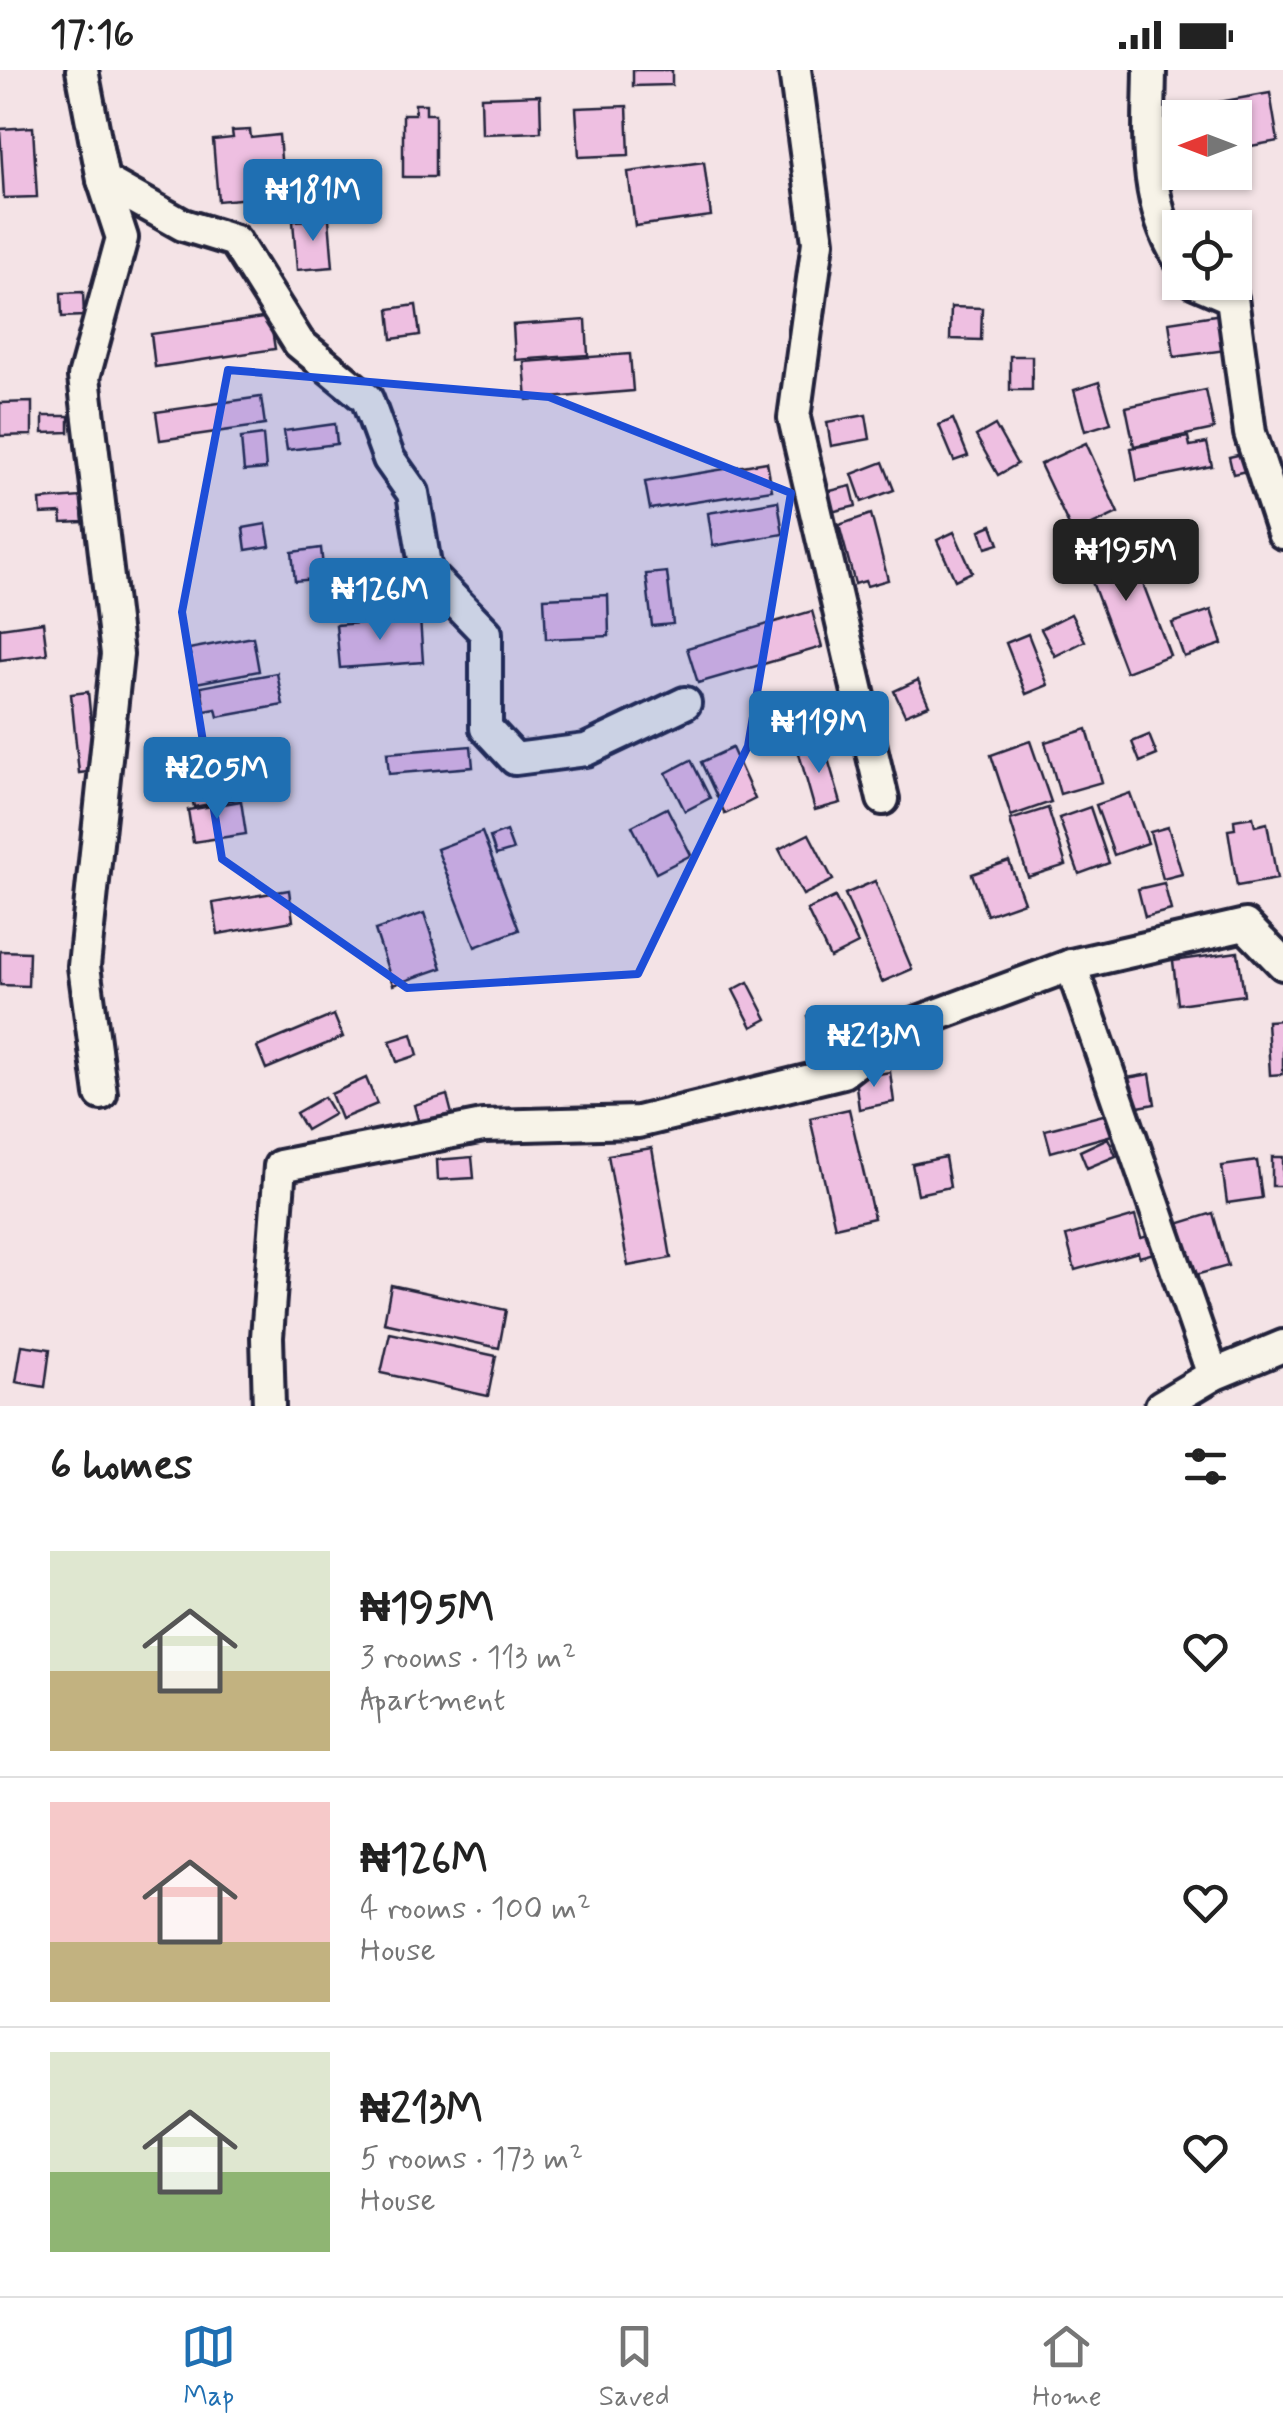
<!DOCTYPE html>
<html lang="en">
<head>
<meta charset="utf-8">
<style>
  :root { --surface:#fff; --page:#f6f6f6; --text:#222; --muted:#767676; --line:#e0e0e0; --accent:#1f6fb2 }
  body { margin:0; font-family:Mynerve,sans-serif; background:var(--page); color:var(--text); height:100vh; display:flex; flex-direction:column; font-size:38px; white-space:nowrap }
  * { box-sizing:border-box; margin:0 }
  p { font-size:32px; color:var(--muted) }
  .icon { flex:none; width:55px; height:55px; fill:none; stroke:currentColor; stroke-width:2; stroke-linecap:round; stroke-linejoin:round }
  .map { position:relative; height:1336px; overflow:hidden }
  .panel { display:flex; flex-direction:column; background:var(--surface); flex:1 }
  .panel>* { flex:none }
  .needle { width:65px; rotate:270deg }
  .buttons { position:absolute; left:1162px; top:30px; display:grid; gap:20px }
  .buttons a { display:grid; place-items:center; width:90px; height:90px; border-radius:0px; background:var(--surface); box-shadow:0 2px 8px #0004; font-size:50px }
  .price { position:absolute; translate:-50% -85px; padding:0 22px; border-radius:10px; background:var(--accent); color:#fff; font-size:32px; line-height:65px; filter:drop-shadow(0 2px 5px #0008) }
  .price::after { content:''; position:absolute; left:50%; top:60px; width:30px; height:22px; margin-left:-15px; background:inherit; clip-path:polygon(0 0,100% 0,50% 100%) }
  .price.selected { background:#222; color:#fff }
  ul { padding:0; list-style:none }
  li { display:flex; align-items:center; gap:30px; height:250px; padding:0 50px }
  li+li { border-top:2px solid var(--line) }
  li span { display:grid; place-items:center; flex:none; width:280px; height:200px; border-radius:0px; color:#555 }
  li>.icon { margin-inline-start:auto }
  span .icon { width:120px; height:120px; fill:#fffc; stroke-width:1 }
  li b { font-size:42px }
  h2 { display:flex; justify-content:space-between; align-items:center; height:120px; padding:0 50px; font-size:42px }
  .status { display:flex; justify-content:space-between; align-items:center; height:70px; padding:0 50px; background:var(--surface); direction:ltr }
  .status svg { height:28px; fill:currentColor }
  .menu { display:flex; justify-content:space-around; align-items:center; height:140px; border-top:2px solid var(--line); background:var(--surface); font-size:28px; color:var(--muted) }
  .menu a { display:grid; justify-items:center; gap:5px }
  .menu .selected { color:var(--accent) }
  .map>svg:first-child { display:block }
</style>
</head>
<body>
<div class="status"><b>17:16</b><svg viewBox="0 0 49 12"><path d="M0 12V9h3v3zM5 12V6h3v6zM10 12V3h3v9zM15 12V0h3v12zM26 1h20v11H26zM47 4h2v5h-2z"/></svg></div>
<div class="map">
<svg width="1283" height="1336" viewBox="0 0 1283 1336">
  <rect width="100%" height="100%" fill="#f4e3e6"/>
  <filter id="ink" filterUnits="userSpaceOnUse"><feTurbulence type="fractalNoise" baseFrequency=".01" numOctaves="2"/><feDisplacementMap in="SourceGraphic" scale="20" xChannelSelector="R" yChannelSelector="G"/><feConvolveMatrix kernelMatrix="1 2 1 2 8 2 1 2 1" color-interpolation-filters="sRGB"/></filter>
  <g filter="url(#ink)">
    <g fill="#eebfe1" stroke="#22223b" stroke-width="2.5">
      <polygon points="633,0 672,0 672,15 633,16"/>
      <polygon points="1270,23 1278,71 1235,79 1235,48 1211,48 1208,34"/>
      <polygon points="540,25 541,62 482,64 481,27"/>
      <polygon points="415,34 426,34 426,44 435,44 435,107 403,107 403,44 415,44"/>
      <polygon points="627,36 629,85 579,87 576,38"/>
      <polygon points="33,57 37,127 4,128 0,59"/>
      <polygon points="250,60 251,68 279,65 284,125 218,131 213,70 233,68 232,61"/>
      <polygon points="704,92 711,146 635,156 628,102"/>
      <polygon points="329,149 333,197 297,200 293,151"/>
      <polygon points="83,222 84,246 62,247 61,223"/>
      <polygon points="416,235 420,265 392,269 389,239"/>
      <polygon points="951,237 982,238 981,270 950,269"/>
      <polygon points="1222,244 1226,280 1174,287 1169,252"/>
      <polygon points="270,247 275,279 155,297 151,264"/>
      <polygon points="586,250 588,285 515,290 513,255"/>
      <polygon points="630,284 633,321 527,330 524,292"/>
      <rect x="1010" y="286" width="22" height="34"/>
      <polygon points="1099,312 1111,353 1085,361 1074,320"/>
      <polygon points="1206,320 1214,359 1134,376 1126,337"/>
      <polygon points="261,327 265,355 160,370 156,342"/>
      <polygon points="32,332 32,365 0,366 0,333"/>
      <polygon points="866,345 870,369 831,376 827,352"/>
      <polygon points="43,346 69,346 69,362 43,363"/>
      <polygon points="953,349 968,386 954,391 939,355"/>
      <polygon points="335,354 337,374 287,380 284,361"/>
      <polygon points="995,355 1017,394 998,405 976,366"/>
      <polygon points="263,365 266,399 244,401 241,368"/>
      <polygon points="1188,367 1190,376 1207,373 1212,396 1137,411 1131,378"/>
      <polygon points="1086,373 1118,443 1073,464 1040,394"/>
      <polygon points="1251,382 1255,399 1233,404 1229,387"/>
      <polygon points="767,392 772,420 650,439 645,412"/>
      <polygon points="883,392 894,420 862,432 852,404"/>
      <polygon points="851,416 856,436 831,442 826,422"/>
      <polygon points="81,427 83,452 62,453 61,443 41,444 40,430"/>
      <polygon points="778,431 783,464 713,476 708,443"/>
      <polygon points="871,444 888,510 867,516 865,511 855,514 839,455"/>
      <polygon points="266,454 270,476 246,480 243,458"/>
      <polygon points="992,455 999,474 986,478 980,460"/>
      <polygon points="954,462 972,502 955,510 937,470"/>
      <polygon points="1125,466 1170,585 1126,602 1081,483"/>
      <polygon points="321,478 324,508 295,511 292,482"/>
      <polygon points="667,502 673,554 652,556 646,504"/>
      <polygon points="608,525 609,566 546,569 544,528"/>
      <rect x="353" y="528" width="19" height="20"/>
      <polygon points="1211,540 1222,574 1184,587 1172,553"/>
      <polygon points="812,541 822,577 698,613 687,578"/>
      <polygon points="1071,544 1085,571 1055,586 1041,559"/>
      <polygon points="420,548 423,592 340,598 336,555"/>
      <polygon points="43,552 47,584 0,590 0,558"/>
      <polygon points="1028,564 1048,615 1026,624 1006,573"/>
      <polygon points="253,567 259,601 196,613 189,579"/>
      <polygon points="277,603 283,635 218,647 216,639 205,641 201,617"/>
      <polygon points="918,610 929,635 905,645 894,621"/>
      <polygon points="88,622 96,701 79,703 71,624"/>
      <polygon points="1087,659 1102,712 1060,724 1045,672"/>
      <polygon points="1149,665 1157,685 1140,692 1132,672"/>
      <polygon points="1030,671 1051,732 1011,746 991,685"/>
      <polygon points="823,672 841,733 815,740 798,680"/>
      <polygon points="471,676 473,697 389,704 387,683"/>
      <polygon points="732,678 755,729 725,744 701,692"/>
      <polygon points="691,690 710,728 685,741 666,703"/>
      <polygon points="241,693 247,727 194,737 187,703"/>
      <polygon points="1130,723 1148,773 1114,785 1096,735"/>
      <polygon points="241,731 246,764 193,772 188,740"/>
      <polygon points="1090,737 1109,793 1079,804 1059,748"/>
      <polygon points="667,738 691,785 656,803 632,756"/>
      <polygon points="1048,738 1066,795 1028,807 1010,750"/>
      <polygon points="1253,747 1255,756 1267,753 1277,809 1237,816 1228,760 1235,759 1234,750"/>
      <polygon points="1168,757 1182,804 1163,809 1150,762"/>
      <polygon points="506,761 513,780 496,785 490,767"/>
      <polygon points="482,762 519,860 475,877 437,779"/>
      <polygon points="809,764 833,810 803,825 779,779"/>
      <polygon points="1009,791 1024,832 987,845 972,804"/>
      <polygon points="875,811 912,899 882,912 845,824"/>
      <polygon points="1164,813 1171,840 1145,847 1138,819"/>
      <polygon points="289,820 293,851 218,864 213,833"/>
      <polygon points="835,827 858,874 830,888 807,840"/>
      <polygon points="424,843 442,898 393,915 375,860"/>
      <polygon points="0,881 29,882 28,916 0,915"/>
      <polygon points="1238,882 1244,925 1178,934 1173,891"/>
      <polygon points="748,912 767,949 752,957 733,920"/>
      <polygon points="822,941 831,966 817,971 808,946"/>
      <polygon points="334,945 343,967 266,999 257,977"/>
      <polygon points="1283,950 1283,1004 1270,1005 1267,951"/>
      <polygon points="412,964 418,985 397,992 390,971"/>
      <polygon points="890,1002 894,1032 859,1039 855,1008"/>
      <polygon points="1150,1004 1155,1034 1133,1038 1127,1008"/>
      <polygon points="366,1008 377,1034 341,1049 331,1024"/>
      <polygon points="447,1025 453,1048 420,1057 414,1035"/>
      <polygon points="324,1027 334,1044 306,1060 296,1043"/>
      <polygon points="849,1039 874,1148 835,1157 810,1048"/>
      <polygon points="1107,1044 1112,1065 1051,1082 1045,1060"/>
      <polygon points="1108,1068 1116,1086 1087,1098 1080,1081"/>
      <polygon points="652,1078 671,1188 628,1196 608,1085"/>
      <polygon points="472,1087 474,1108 438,1110 437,1090"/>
      <polygon points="945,1087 950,1117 918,1124 912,1094"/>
      <rect x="1272" y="1087" width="11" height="29"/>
      <polygon points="1257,1091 1262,1128 1227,1133 1222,1096"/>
      <polygon points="1213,1143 1228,1196 1192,1206 1177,1154"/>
      <polygon points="1135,1146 1141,1168 1153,1165 1158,1182 1139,1187 1138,1182 1075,1200 1066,1166"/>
      <polygon points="391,1215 506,1240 499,1278 384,1253"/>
      <polygon points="390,1263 496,1286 488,1326 381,1303"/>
      <polygon points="22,1275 50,1279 45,1317 16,1312"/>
    </g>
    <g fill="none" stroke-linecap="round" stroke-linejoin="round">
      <defs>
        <g id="street">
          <polyline points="82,0 103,110 122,168 84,307 117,584 84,896 101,1024"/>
          <polyline points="795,0 818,172 794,348 883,729"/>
          <path d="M 1150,0 C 1149,66 1143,132 1180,190"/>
          <polyline points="103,110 183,155 235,171 299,273 367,329 389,389 413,423 426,501 486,563 486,658 515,689 586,680 685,633"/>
          <polyline points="1195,212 1232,228 1250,363 1283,463"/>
          <polyline points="1071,895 1213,1305"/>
          <polyline points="269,1336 267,1267 280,1096 483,1056 638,1052 843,1002 897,960 1071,895 1245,855 1283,894"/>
          <polyline points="1161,1336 1213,1305 1283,1276"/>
        </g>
      </defs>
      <use href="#street" stroke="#22223b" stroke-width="38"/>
      <use href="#street" stroke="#f7f3e8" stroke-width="30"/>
    </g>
  </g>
  <path fill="#1d4ed8" fill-opacity="0.2" stroke="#1d4ed8" stroke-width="8" stroke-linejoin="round" d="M 228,300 L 549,327 L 791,423 L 748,676 L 638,904 L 407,918 L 222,789 L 182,542 Z"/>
</svg>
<div class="buttons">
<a><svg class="needle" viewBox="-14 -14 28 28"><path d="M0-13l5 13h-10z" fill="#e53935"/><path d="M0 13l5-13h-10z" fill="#767676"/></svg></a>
<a><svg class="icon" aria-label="locate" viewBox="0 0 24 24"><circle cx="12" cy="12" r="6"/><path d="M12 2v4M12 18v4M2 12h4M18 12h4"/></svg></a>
</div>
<b class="price" style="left:313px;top:174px">₦181M</b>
<b class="price selected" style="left:1126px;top:534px">₦195M</b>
<b class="price" style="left:380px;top:573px">₦126M</b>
<b class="price" style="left:819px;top:706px">₦119M</b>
<b class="price" style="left:217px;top:752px">₦205M</b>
<b class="price" style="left:874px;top:1020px">₦213M</b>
</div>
<section class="panel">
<h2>6 homes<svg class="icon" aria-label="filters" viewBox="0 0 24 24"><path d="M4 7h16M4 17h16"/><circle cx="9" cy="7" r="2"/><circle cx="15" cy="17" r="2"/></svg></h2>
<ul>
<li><span style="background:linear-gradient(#dfe7d0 60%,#c2b280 0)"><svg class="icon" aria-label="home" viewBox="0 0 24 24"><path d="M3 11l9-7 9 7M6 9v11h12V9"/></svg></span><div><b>₦195M</b><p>3 rooms · 113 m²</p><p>Apartment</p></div><svg class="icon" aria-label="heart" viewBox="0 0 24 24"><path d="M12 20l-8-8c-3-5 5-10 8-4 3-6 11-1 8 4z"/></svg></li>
<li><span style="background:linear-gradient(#f6c9c9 70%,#c2b280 0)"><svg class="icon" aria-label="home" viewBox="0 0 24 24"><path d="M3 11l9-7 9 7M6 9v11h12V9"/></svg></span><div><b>₦126M</b><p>4 rooms · 100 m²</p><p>House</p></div><svg class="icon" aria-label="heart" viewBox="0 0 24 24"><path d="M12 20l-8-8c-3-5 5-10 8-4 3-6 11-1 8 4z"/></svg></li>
<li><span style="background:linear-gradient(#dfe7d0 60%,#8fb573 0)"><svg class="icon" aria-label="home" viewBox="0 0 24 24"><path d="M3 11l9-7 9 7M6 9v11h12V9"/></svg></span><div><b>₦213M</b><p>5 rooms · 173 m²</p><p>House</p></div><svg class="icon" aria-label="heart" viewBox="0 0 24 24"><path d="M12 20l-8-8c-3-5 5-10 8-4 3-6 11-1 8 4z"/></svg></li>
</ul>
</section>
<nav class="menu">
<a class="selected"><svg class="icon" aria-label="map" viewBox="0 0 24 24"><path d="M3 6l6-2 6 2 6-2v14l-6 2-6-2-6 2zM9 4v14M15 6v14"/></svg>Map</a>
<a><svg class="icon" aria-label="saved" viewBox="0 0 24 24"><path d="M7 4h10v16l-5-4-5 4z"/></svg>Saved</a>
<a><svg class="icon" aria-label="home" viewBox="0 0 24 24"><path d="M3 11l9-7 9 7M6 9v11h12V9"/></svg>Home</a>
</nav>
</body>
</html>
